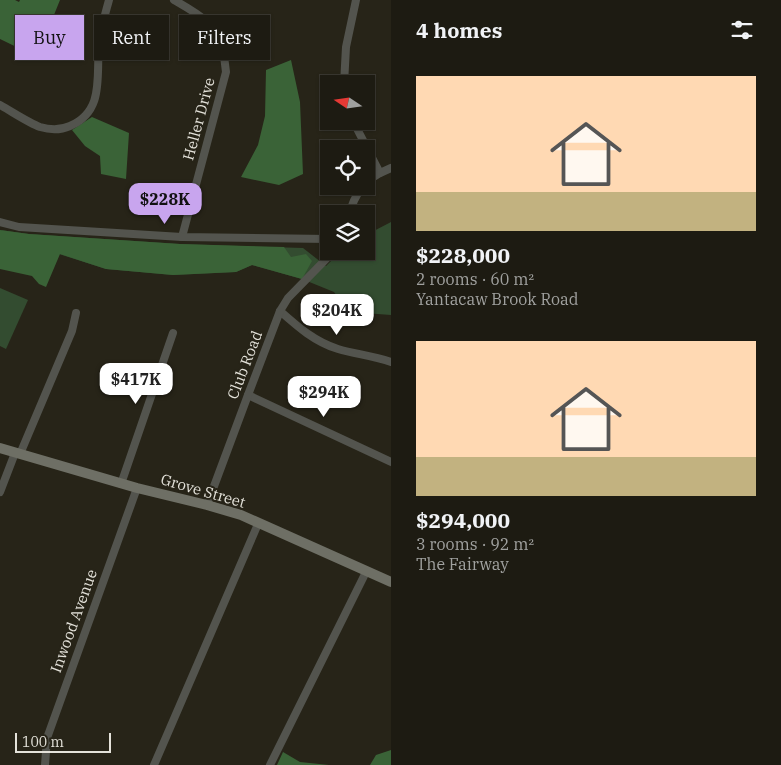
<!DOCTYPE html>
<html lang="en">
<head>
<meta charset="utf-8">
<style>
  :root { --surface:#1d1b12; --page:#2a2820; --text:#f1f3f6; --muted:#a0a19f; --line:#3b3932; --accent:#c8a5ee }
  body { margin:0; font-family:"IBM Plex Serif",serif; background:var(--page); color:var(--text); height:100vh; display:flex; flex-direction:column; font-size:19px; white-space:nowrap }
  * { box-sizing:border-box; margin:0 }
  p { font-size:16px; color:var(--muted) }
  .icon { flex:none; width:28px; height:28px; fill:none; stroke:currentColor; stroke-width:2; stroke-linecap:round; stroke-linejoin:round }
  .map { position:relative; flex:1; overflow:hidden }
  .panel { display:flex; flex-direction:column; background:var(--surface); width:390px }
  .panel>* { flex:none }
  .banner { position:absolute; left:15px; top:15px; width:300px; height:45px; display:flex; gap:10px }
  .needle { width:32px; rotate:283deg }
  .fabs { position:absolute; left:320px; top:75px; display:grid; gap:10px }
  .fabs a { display:grid; place-items:center; width:55px; height:55px; border-radius:0px; background:var(--surface); box-shadow:0 1px 4px #0004,0 0 0 1px var(--line); font-size:25px }
  .scale { position:absolute; left:15px; bottom:12px; width:96px; box-sizing:border-box; padding-left:5px; border:2px solid #e4e2da; border-top:0; font-size:14px; line-height:18px; white-space:nowrap; color:#e4e2da; -webkit-text-stroke:4px #272418; paint-order:stroke }
  .price { position:absolute; translate:-50% -42px; padding:0 11px; border-radius:10px; background:#fff; color:#222; font-size:16px; line-height:32px; filter:drop-shadow(0 1px 2px #0008) }
  .price::after { content:''; position:absolute; left:50%; top:30px; width:15px; height:11px; margin-left:-8px; background:inherit; clip-path:polygon(0 0,100% 0,50% 100%) }
  .price.selected { background:var(--accent); color:#111 }
  ul { padding:0; list-style:none }
  li { display:grid; align-content:center; gap:10px; height:265px; padding:0 25px }
  li span { display:grid; place-items:center; height:155px; border-radius:0px; color:#555 }
  li>.icon { margin-inline-start:auto }
  span .icon { width:90px; height:90px; fill:#fffc; stroke-width:1 }
  li b { font-size:21px }
  h2 { display:flex; justify-content:space-between; align-items:center; height:60px; padding:0 25px; font-size:21px }
  .pill { padding:0 18px; border-radius:0px; background:var(--surface); box-shadow:0 1px 4px #0004,0 0 0 1px var(--line); font-size:18px; line-height:45px }
  .pill.selected { background:var(--accent); color:#111 }
  main { display:flex; flex:1; min-height:0 }
  .map>svg:first-child { display:block }
</style>
</head>
<body>
<main>
<div class="map">
<svg width="391" height="765" viewBox="0 0 391 765">
  <rect width="100%" height="100%" fill="#272418"/>
  <g fill="#334c30">
    <polygon points="391,222 391,315 364,313 345,307 334,292 302,279 252,265 236,272 173,275 106,269 59,254 0,230 29,234 180,244 303,248 326,266 341,251 366,251 366,235"/>
    <polygon points="0,288 28,300 6,349 0,346"/>
  </g>
  <g fill="#3a6337">
    <polygon points="0,0 15,0 19,2 20,0 60,0 37,57 0,39"/>
    <polygon points="291,60 300,102 303,174 279,185 241,177 258,145 265,116 266,70"/>
    <polygon points="92,117 129,133 126,179 101,174 100,156 85,146 72,130"/>
    <polygon points="0,230 29,234 180,244 284,247 291,257 306,254 312,261 302,279 252,265 236,272 173,275 106,269 60,254 46,287 39,284 32,276 0,269"/>
    <polygon points="391,750 391,765 370,765 376,755"/>
    <polygon points="283,752 300,762 329,765 277,765"/>
  </g>
  <g fill="none" stroke-linecap="round" stroke-linejoin="round">
    <g stroke="#53544e" stroke-width="8">
      <path d="M 174,0 C 193,11 218,24 223,48 C 224,56 225,64 226,72 L 182,237"/>
      <polyline points="344,84 346,47 356,0"/>
      <path d="M 0,105 C 11,111 29,123 40,127 C 50,130 61,130 70,126 C 105,111 96,76 99,45 C 100,30 105,15 109,0"/>
      <polyline points="353,121 380,173"/>
      <polyline points="366,182 380,173 391,168"/>
      <path d="M 350,214 C 351,204 357,194 363,186"/>
      <polyline points="0,222 19,227 182,237 329,239"/>
      <path d="M 280,311 C 298,327 315,342 338,349 C 355,354 374,356 391,362"/>
      <polyline points="248,395 391,462"/>
      <polyline points="20,454 72,331 76,313"/>
      <polyline points="121,484 173,333"/>
      <polyline points="0,492 15,453"/>
      <polyline points="207,505 248,395 280,311 288,298 334,251"/>
      <polyline points="45,765 47,738 137,488"/>
      <polyline points="154,765 258,524"/>
      <polyline points="270,765 366,572"/>
    </g>
    <polyline stroke="#6e6f65" stroke-width="10" points="0,448 137,488 207,505 241,515 391,582"/>
  </g>
  <g text-anchor="middle" stroke-width="4" stroke-linejoin="round" paint-order="stroke">
    <g font-size="15" fill="#e4e2da" stroke="#272418">
      <text transform="translate(199 119) rotate(-75)" y="5">Heller Drive</text>
      <text transform="translate(245 365) rotate(-69)" y="5">Club Road</text>
      <text transform="translate(203 491) rotate(16)" y="5">Grove Street</text>
      <text transform="translate(74 621) rotate(-70)" y="5">Inwood Avenue</text>
    </g>
  </g>
</svg>
<div class="fabs">
<a><svg class="needle" viewBox="-14 -14 28 28"><path d="M0-13l5 13h-10z" fill="#e53935"/><path d="M0 13l5-13h-10z" fill="#a0a19f"/></svg></a>
<a><svg class="icon" aria-label="locate" viewBox="0 0 24 24"><circle cx="12" cy="12" r="6"/><path d="M12 2v4M12 18v4M2 12h4M18 12h4"/></svg></a>
<a><svg class="icon" aria-label="layers" viewBox="0 0 24 24"><path d="M12 4l9 5-9 5-9-5zM3 14l9 5 9-5"/></svg></a>
</div>
<div class="scale">100 m</div>
<b class="price selected" style="left:165px;top:225px">$228K</b>
<b class="price" style="left:337px;top:336px">$204K</b>
<b class="price" style="left:136px;top:405px">$417K</b>
<b class="price" style="left:324px;top:418px">$294K</b>
<div class="banner">
<a class="pill selected">Buy</a>
<a class="pill">Rent</a>
<a class="pill">Filters</a>
</div>
</div>
<section class="panel">
<h2>4 homes<svg class="icon" aria-label="filters" viewBox="0 0 24 24"><path d="M4 7h16M4 17h16"/><circle cx="9" cy="7" r="2"/><circle cx="15" cy="17" r="2"/></svg></h2>
<ul>
<li><span style="background:linear-gradient(#ffd9b3 75%,#c2b280 0)"><svg class="icon" aria-label="home" viewBox="0 0 24 24"><path d="M3 11l9-7 9 7M6 9v11h12V9"/></svg></span><div><b>$228,000</b><p>2 rooms · 60 m²</p><p>Yantacaw Brook Road</p></div></li>
<li><span style="background:linear-gradient(#ffd9b3 75%,#c2b280 0)"><svg class="icon" aria-label="home" viewBox="0 0 24 24"><path d="M3 11l9-7 9 7M6 9v11h12V9"/></svg></span><div><b>$294,000</b><p>3 rooms · 92 m²</p><p>The Fairway</p></div></li>
</ul>
</section>
</main>
</body>
</html>
